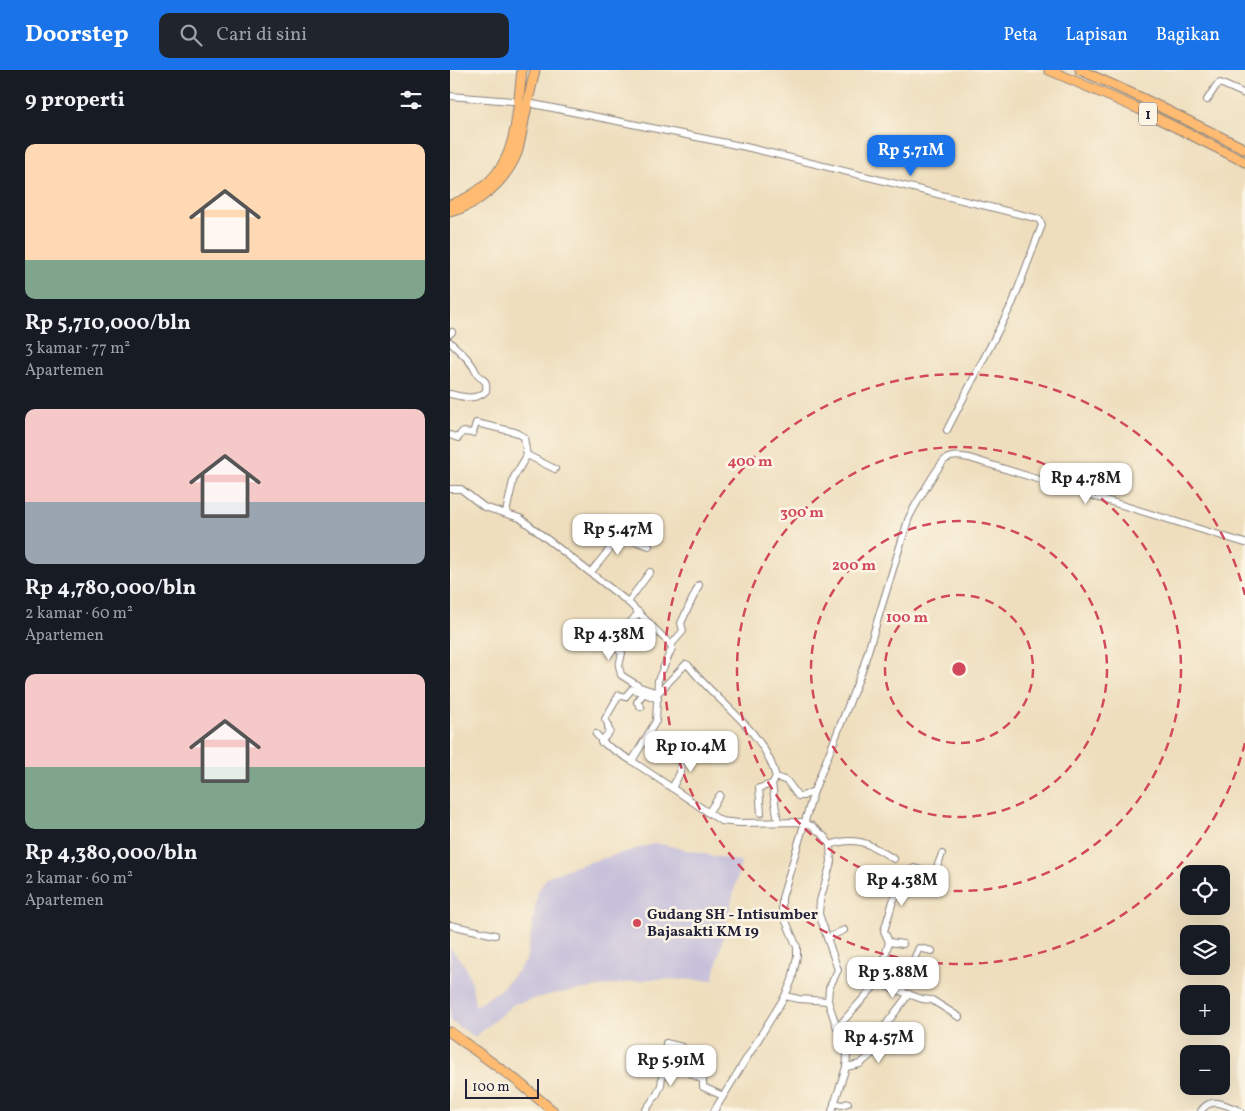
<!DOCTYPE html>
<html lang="id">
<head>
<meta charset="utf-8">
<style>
  :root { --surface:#171b24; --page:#20242c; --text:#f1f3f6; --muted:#9ea1a6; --accent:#1a73e8 }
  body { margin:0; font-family:Vollkorn,serif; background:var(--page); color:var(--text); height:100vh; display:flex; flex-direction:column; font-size:19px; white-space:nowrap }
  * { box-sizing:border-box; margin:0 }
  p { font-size:16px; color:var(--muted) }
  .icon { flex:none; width:28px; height:28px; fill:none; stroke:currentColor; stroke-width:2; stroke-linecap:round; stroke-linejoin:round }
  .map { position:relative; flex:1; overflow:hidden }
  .details { display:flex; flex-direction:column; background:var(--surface); width:450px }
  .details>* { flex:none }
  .buttons { position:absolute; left:730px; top:795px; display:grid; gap:10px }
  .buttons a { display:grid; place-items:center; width:50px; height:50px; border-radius:10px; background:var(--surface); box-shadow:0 5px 20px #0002; font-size:25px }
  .scale { position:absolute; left:15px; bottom:12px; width:74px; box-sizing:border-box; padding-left:5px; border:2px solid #22223b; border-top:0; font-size:14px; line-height:18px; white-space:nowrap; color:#22223b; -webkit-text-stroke:4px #fcf5e5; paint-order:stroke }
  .price { position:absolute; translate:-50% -42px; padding:0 11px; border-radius:10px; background:#fff; color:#222; font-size:16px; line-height:32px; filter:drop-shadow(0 1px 2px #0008) }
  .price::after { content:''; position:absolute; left:50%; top:30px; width:15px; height:11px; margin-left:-8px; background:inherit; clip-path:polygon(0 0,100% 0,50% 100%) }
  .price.active { background:var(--accent); color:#fff }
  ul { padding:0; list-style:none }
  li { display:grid; align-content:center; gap:10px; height:265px; padding:0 25px }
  li span { display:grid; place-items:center; height:155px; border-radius:10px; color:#555 }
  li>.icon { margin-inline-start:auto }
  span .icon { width:90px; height:90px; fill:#fffc; stroke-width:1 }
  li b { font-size:21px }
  h2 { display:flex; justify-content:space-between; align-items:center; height:60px; padding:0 25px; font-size:21px }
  header { display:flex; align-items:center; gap:30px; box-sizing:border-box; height:70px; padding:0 25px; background:var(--accent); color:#fff }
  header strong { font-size:24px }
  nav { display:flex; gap:28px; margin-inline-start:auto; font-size:18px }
  .search { width:350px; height:45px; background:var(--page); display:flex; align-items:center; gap:12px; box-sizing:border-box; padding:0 18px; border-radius:10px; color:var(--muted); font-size:19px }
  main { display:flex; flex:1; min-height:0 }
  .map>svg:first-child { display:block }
</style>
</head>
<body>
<header>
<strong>Doorstep</strong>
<div class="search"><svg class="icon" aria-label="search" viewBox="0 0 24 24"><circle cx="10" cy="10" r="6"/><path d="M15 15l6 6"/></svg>Cari di sini</div>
<nav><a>Peta</a><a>Lapisan</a><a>Bagikan</a></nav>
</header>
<main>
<section class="details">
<h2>9 properti<svg class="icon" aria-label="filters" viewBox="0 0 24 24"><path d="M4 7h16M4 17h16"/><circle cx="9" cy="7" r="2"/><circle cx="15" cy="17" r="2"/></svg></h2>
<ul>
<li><span style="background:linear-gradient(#ffd9b3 75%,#7fa58c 0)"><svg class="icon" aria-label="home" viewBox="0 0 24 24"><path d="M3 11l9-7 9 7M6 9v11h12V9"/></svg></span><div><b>Rp 5,710,000/bln</b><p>3 kamar · 77 m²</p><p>Apartemen</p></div></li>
<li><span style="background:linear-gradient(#f6c9c9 60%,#9aa5b1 0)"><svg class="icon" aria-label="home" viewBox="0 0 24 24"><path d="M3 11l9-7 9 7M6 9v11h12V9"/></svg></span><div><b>Rp 4,780,000/bln</b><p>2 kamar · 60 m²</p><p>Apartemen</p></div></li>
<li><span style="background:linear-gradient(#f6c9c9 60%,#7fa58c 0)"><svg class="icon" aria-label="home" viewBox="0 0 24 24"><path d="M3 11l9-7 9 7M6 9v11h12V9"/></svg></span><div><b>Rp 4,380,000/bln</b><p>2 kamar · 60 m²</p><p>Apartemen</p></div></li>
</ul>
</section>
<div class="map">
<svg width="795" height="1041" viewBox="0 0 795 1041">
  <rect width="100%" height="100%" fill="#fcf5e5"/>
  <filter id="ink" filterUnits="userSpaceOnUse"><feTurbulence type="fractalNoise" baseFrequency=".02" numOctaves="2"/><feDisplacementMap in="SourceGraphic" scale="10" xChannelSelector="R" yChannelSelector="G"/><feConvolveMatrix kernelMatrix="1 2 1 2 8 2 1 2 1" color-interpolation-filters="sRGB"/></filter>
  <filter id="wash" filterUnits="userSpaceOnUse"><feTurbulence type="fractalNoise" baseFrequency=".0096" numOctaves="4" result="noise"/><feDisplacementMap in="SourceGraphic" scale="20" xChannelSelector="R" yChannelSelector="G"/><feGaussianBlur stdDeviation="1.12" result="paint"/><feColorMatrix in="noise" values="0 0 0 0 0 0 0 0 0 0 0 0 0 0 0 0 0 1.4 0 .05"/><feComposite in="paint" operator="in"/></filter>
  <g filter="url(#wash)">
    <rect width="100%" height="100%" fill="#eedebd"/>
    <polygon fill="#c6c0da" points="206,773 291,792 263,910 200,909 103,924 64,934 25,967 0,951 0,877 15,896 22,913 25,936 50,920 76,891 88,821 97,807 120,798"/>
  </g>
  <g filter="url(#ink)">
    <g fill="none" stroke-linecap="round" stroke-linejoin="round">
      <defs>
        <g id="minor">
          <polyline points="0,26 62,31"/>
          <polyline points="757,30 766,16 770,13 795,24"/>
          <polyline points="83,34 296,77 589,149 592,155 563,232 497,360"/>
          <polyline points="0,264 2,262"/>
          <path d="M 0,272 C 10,282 21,290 26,302 C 30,312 38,306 36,321 C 26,331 13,327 0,324"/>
          <polyline points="0,365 8,368 12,362 23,363 26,353 65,362 74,367 77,386"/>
          <polyline points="0,419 11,419 34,437 70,448 178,532 221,575 222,578 208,610 206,651 182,691 271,751 289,753 351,752 362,756 375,767 380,775 381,792 370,831 369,844 388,900 379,918 378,931 387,958 396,974 397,987 396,997 382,1041"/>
          <polyline points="56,442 64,407 76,387 79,386 105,399"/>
          <polyline points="141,502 163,475 181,470 199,476"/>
          <polyline points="178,532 200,502"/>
          <path d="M 189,542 L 164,572 L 166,578 L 172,583 L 169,596 L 171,605 L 190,617 L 208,623 L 236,594 L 238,595 C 267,633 313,658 326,707 L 322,714 L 328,752"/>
          <polyline points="221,575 233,561 231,553 249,515"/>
          <polyline points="191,637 187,632 194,623"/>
          <polyline points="146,664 156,675 182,691"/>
          <polyline points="209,669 233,682"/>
          <polyline points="151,672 160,661 158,658 158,654 155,649 169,625 175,627 182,619 208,629"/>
          <polyline points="326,707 337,711 348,726 353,726 364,721"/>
          <polyline points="222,718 230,703 231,691 236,677"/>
          <polyline points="258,743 270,725"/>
          <polyline points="311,743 309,718 322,714"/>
          <path d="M 380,775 C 408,765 421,775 444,789"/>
          <polyline points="0,855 45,865"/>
          <polyline points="377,868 394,860"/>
          <polyline points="439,872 453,874"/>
          <polyline points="427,913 439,872 434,861 443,831 461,800 464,798 480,803 485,802 492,784"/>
          <polyline points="451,921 455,914 454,911 469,878 482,881"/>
          <polyline points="335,926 349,929 378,931"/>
          <polyline points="387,958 427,913 472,929 482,930 509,947"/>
          <polyline points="396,997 410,994 428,979 429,975 425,969 459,924"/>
          <polyline points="242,1004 253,1010 253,1017 273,1026"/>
          <polyline points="384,1033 392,1035 398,1033"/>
          <polyline points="195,1041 207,1024 211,1015 216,973 232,977"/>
          <path d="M 264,1041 L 335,926 L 342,910 L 347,886 L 347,877 L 332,842 L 332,828 L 364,721 L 412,601 L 458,450 C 462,440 489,394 496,389 C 503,385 511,386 519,388 L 795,473"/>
          <path d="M 751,1041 C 761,1025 777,1036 790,1041"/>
        </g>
        <g id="highway">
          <polyline points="599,0 689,39 795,92"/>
          <polyline points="630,0 692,28 795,79"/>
          <path d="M 0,135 C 68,110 65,61 72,0"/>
          <path d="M 0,142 C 29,134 56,111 67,83 C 70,74 71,65 73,56 C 76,38 81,19 85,0"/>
          <polyline points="0,962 66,1010 103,1041"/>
        </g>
      </defs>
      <use href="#minor" stroke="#88807c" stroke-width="8"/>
      <use href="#highway" stroke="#88807c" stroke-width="11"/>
      <use href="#minor" stroke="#fff" stroke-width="6"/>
      <use href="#highway" stroke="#febb71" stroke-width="9"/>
    </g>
  </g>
  <g fill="none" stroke="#d1495b" stroke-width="2.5" stroke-dasharray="9 6">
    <circle cx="509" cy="599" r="74"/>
    <circle cx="509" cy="599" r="148"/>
    <circle cx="509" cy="599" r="222"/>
    <path d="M795 673A295 295 0 1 1 795 525"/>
  </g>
  <circle fill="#d1495b" stroke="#fcf5e5" stroke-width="2" cx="187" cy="853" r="5"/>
  <g text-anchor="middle" stroke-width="5" stroke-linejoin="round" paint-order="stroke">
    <rect fill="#fcf5e5" stroke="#63616e" stroke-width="1" x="689" y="32.5" width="18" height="23" rx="4"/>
    <g font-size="14" font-weight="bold" fill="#22223b">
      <text x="698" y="49">1</text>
    </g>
    <g font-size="15" font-weight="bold" fill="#22223b" stroke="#fcf5e5" text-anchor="start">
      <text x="197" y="849">Gudang SH - Intisumber<tspan x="197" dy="17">Bajasakti KM 19</tspan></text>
    </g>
  </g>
  <circle cx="509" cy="599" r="8" fill="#d1495b" stroke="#fcf5e5" stroke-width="2.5"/>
  <g font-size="15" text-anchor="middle" font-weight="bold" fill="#d1495b" stroke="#fcf5e5" stroke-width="5" stroke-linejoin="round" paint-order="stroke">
    <text x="300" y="396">400 m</text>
    <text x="352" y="447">300 m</text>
    <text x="404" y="500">200 m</text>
    <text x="457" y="552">100 m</text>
  </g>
</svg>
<div class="buttons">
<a><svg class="icon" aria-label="locate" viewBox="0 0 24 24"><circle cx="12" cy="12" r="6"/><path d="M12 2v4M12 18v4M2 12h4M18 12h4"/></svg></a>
<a><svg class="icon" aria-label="layers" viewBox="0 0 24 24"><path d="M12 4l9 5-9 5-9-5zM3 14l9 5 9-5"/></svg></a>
<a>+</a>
<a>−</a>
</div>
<div class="scale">100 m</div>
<b class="price active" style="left:461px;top:107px">Rp 5.71M</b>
<b class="price" style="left:636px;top:435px">Rp 4.78M</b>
<b class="price" style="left:168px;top:486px">Rp 5.47M</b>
<b class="price" style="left:159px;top:591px">Rp 4.38M</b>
<b class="price" style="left:241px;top:703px">Rp 10.4M</b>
<b class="price" style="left:452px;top:837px">Rp 4.38M</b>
<b class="price" style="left:443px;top:929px">Rp 3.88M</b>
<b class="price" style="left:429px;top:994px">Rp 4.57M</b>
<b class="price" style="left:221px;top:1017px">Rp 5.91M</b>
</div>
</main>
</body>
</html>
